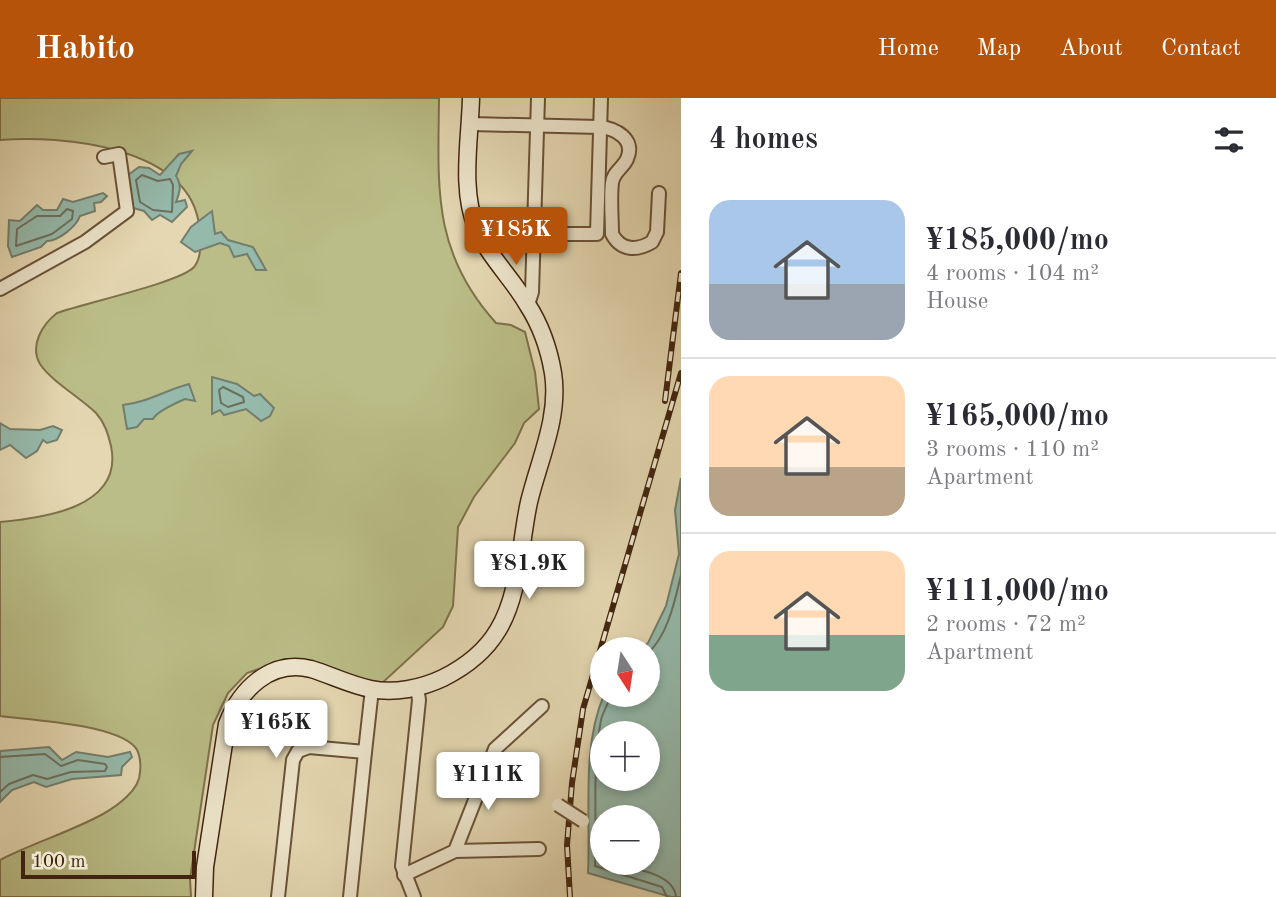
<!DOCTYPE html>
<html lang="en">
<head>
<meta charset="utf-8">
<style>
  :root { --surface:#fff; --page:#f2f2f3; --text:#2b2b33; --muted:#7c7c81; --line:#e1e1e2; --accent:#b45309 }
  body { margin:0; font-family:"Old Standard TT",serif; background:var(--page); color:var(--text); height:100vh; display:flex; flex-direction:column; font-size:26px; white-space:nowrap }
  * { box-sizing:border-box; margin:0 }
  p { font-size:23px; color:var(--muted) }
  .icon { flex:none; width:38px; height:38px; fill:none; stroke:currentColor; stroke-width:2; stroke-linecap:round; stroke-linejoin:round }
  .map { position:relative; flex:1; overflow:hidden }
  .panel { display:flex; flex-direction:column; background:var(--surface); width:595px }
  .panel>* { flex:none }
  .needle { width:46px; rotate:168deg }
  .tools { position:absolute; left:590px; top:539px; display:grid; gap:14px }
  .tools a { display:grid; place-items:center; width:70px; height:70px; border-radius:50%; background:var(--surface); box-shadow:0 4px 10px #0003; font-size:35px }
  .scale { position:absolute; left:21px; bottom:18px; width:175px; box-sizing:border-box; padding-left:7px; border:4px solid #41250e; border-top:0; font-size:19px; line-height:24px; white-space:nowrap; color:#41250e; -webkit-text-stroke:5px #ede5cc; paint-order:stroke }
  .price { position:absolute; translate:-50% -60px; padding:0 16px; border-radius:7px; background:#fff; color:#222; font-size:23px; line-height:46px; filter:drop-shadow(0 2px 4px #0008) }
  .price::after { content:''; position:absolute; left:50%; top:42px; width:21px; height:16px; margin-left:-10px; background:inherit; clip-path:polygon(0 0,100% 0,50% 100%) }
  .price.selected { background:var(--accent); color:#fff }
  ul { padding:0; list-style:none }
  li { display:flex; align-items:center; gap:21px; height:175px; padding:0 28px }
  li+li { border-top:2px solid var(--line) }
  li span { display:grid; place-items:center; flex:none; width:196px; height:140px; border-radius:21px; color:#555 }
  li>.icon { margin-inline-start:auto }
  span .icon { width:84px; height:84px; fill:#fffc; stroke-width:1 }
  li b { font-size:30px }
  h2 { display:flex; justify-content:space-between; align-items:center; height:84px; padding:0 28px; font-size:30px }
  header { display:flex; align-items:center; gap:42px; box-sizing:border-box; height:98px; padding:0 35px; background:var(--accent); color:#fff }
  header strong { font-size:33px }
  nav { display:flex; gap:38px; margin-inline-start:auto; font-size:24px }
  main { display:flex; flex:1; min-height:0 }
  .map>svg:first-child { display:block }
</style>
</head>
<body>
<header>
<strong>Habito</strong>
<nav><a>Home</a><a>Map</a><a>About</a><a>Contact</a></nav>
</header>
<main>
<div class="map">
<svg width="681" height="799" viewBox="0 0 681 799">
  <rect width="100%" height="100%" fill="#e4d7b1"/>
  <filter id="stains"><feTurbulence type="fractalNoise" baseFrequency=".00286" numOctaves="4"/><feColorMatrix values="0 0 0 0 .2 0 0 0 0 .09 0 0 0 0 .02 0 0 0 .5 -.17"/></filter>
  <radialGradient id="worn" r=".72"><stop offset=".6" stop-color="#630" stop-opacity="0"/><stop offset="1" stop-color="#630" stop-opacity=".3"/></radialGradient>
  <path fill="#babd87" stroke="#7e714a" stroke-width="2" d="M 0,0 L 439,0 C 438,90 432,154 496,225 L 511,227 L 525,234 L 535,274 L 539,311 L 524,325 L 515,345 L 474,399 L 458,429 L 453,508 L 443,529 L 380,587 L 276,565 L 247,575 L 228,595 L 213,627 L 190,781 L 191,799 L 0,799 L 0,762 C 33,745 70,734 103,716 C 117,708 140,692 140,674 C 141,666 140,655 135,649 C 114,626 31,622 0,618 L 0,424 C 43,420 124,410 111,348 C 108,336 105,325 96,315 C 81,300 51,283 40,266 C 29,247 43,226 57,215 C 84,205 179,185 194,169 C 203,158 200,140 199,127 C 189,48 61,37 0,42 Z"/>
  <g fill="#95baac" stroke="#737e6d" stroke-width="2" fill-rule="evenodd">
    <path d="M 192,53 L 181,66 L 176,78 C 182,87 180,94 176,104 L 185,102 L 187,109 L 172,124 L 160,117 L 152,122 L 144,113 L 133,110 L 128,77 L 139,69 L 149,70 L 160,77 L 179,56 Z"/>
    <path d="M 103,95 L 107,98 L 101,104 L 94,105 L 95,113 L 80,118 C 76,129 58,143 47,143 L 41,149 L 12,159 L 8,148 L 9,122 L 20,123 L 37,107 L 43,112 L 57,112 L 63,101 L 73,104 Z"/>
    <polygon points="212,113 215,136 221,134 228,142 253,149 266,172 256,172 247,156 234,159 229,148 220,145 195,154 181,144 191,129"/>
    <polygon points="212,279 237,286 254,298 260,296 274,310 270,318 261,323 246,311 224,317 220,312 212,316"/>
    <path d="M 189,286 L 195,303 L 185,301 C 176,305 157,313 153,321 L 144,321 L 137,329 L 127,331 L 123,307 C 149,304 163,293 189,286 Z"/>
    <polygon points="0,325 10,331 40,332 53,328 62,332 57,342 47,345 43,342 37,353 26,360 10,347 0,352"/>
    <path d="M 681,380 L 681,799 L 671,799 L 588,775 C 591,718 581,650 604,597 L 648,597 L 648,551 L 641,551 L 648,545 L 666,508 L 679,456 L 675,412 ZM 602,635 L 648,635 L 648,681 L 602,681 ZM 602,719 L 648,719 L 648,765 L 602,765 Z"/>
    <polygon points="49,649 62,662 76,654 108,659 130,654 132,659 122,669 121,677 72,681 46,689 34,684 12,692 0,704 0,653"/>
  </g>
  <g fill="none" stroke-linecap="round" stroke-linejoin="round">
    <g stroke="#6b705d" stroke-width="2">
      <polygon points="142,77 158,83 170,81 173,87 172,114 153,112 140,104 136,82"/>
      <polygon points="67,111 73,113 72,121 52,136 16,148 17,131 37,118 60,118"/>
      <polygon points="223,289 243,299 244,304 228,309 221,305 219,292"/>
      <path d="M 648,555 C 668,537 675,502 681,477"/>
      <path d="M 610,597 C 609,606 603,613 601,622 C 592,669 597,721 595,768 L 662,789 L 667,799"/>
      <polyline points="0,659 45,656 61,668 78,662 105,666 107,669 105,673 71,674 47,681 33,677 9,686 0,694"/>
      <path d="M 609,765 C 629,770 674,774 676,799"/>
    </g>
    <defs>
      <g id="street">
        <path d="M 471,26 L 599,29 C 615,30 636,41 627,61 C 623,70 613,74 612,85 C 610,101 612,119 612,136 C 621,153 637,153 652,144 L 657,134 L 659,95"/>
        <polyline points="533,136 597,136 601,0"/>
        <polyline points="0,191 85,144 127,113 119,56 104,59"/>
        <polyline points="528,207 532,194 538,0"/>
        <polyline points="455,753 539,751"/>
        <polyline points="404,777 455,753 495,651 542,608"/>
        <polyline points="278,799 293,662 298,653 309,649 365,654 372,591"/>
        <polyline points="350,799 365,654"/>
        <polyline points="414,799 402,768 419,602 417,589"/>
      </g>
      <path id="secondary" d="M 204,799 L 205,769 L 227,626 C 240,592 270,561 311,571 C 331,577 350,587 371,591 C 394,596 422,590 443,580 C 465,569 485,554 498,532 C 520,496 520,445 529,404 C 539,362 560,319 553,275 C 549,251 540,226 527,206 C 512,180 489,159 477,131 C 460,93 470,41 471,0"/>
    </defs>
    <use href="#street" stroke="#6a5237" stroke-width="16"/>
    <use href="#secondary" stroke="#41250e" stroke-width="19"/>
    <use href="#street" stroke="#ede5cc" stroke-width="12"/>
    <use href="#secondary" stroke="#ede5cc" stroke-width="16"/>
    <defs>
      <g id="rail">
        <polyline points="665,303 681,175"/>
        <polyline points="570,799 567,747 572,685 583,611 681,275"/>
      </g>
    </defs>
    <use href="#rail" stroke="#41250e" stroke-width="6"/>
    <use href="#rail" stroke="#ede5cc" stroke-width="3.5" stroke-dasharray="10" stroke-linecap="butt"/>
    <defs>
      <polyline id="street-bridge" points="558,707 583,723"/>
    </defs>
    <use href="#street-bridge" stroke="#6a5237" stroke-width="16" stroke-linecap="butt"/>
    <use href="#street-bridge" stroke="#ede5cc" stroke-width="12"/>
  </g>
  <rect width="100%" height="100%" filter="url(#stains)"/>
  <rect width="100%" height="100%" fill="url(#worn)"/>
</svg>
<div class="tools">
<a><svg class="needle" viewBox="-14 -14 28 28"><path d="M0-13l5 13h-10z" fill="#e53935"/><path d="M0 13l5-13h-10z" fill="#7c7c81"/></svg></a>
<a>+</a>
<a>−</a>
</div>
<div class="scale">100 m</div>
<b class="price selected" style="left:516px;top:169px">¥185K</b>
<b class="price" style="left:529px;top:503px">¥81.9K</b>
<b class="price" style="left:276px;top:662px">¥165K</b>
<b class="price" style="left:488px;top:714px">¥111K</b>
</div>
<section class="panel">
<h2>4 homes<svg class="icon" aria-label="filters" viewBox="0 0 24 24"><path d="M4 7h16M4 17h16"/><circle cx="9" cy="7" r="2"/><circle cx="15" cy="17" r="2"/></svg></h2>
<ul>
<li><span style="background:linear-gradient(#a9c7e8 60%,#9aa5b1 0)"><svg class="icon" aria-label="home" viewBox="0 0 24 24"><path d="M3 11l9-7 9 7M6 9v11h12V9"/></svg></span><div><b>¥185,000/mo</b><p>4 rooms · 104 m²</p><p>House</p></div></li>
<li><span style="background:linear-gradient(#ffd9b3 65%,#b9a48a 0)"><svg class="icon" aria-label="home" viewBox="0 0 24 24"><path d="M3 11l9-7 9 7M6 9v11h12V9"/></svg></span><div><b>¥165,000/mo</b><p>3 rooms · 110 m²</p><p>Apartment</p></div></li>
<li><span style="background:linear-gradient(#ffd9b3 60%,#7fa58c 0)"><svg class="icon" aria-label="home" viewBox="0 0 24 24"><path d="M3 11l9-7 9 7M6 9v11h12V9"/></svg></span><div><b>¥111,000/mo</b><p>2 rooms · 72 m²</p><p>Apartment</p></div></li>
</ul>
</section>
</main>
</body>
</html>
